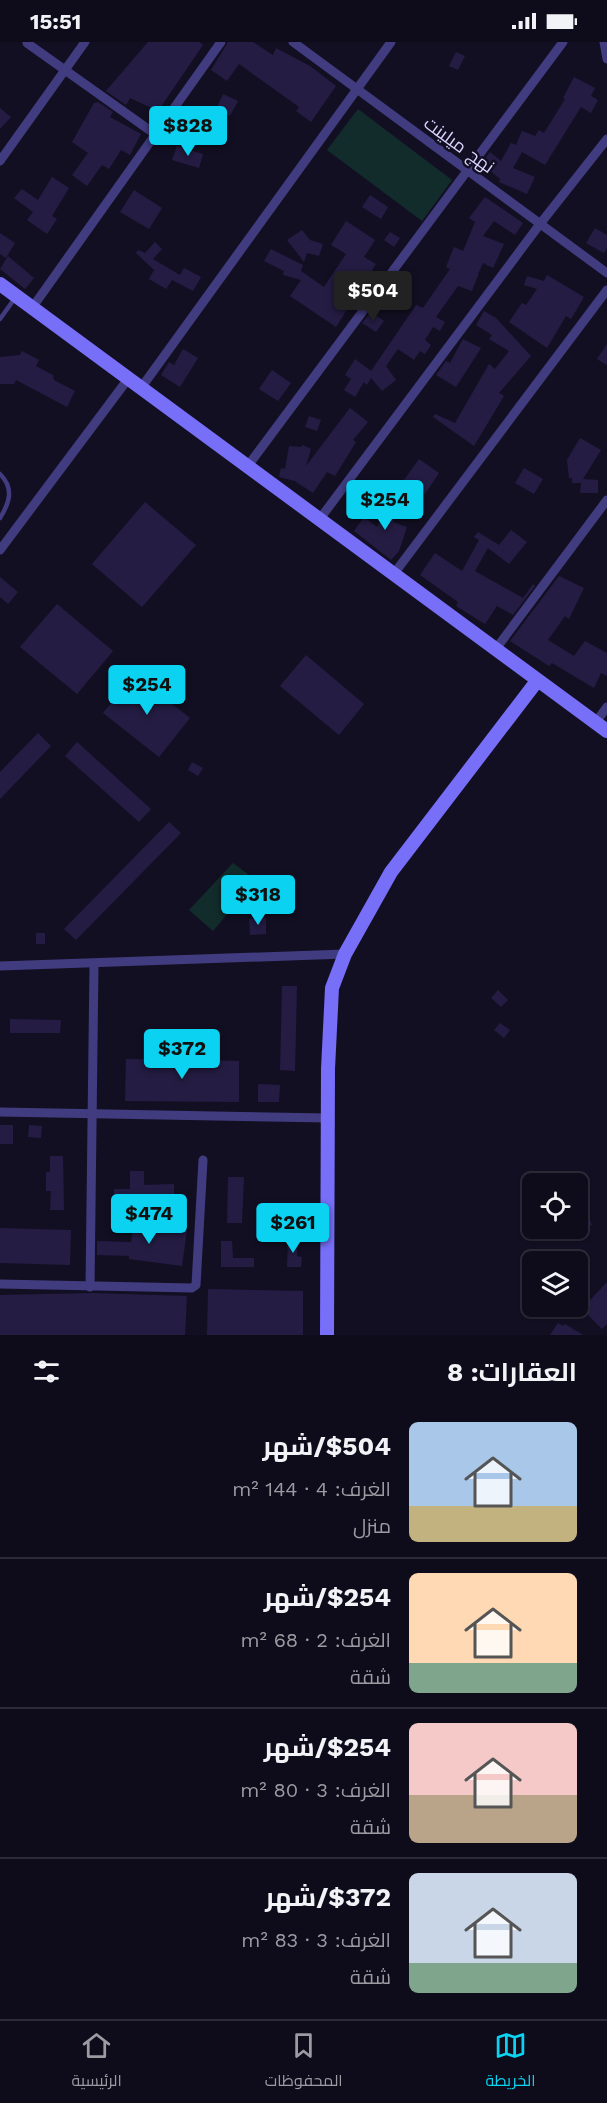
<!DOCTYPE html>
<html lang="ar">
<head>
<meta charset="utf-8">
<style>
  :root { --surface:#0e0b1a; --page:#171423; --text:#f1f3f6; --muted:#9b9ba2; --line:#2e2b39; --accent:#0bd2f1 }
  body { margin:0; font-family:"Work Sans",Cairo,sans-serif; background:var(--page); color:var(--text); direction:rtl; height:100vh; display:flex; flex-direction:column; font-size:22px; white-space:nowrap }
  * { box-sizing:border-box; margin:0 }
  p { font-size:20px; color:var(--muted) }
  .icon { flex:none; width:33px; height:33px; fill:none; stroke:currentColor; stroke-width:2; stroke-linecap:round; stroke-linejoin:round }
  .map { position:relative; height:1293px; overflow:hidden; direction:ltr }
  .side { display:flex; flex-direction:column; background:var(--surface); flex:1 }
  .side>* { flex:none }
  .fabs { position:absolute; left:522px; top:1131px; display:grid; gap:12px }
  .fabs a { display:grid; place-items:center; width:66px; height:66px; border-radius:9px; background:var(--surface); box-shadow:0 2px 4px #0004,0 0 0 2px var(--line); font-size:30px }
  .price { position:absolute; translate:-50% -51px; padding:0 14px; border-radius:6px; background:var(--accent); color:#111; font-size:20px; line-height:39px; filter:drop-shadow(0 2px 3px #0008) }
  .price::after { content:''; position:absolute; left:50%; top:36px; width:18px; height:14px; margin-left:-9px; background:inherit; clip-path:polygon(0 0,100% 0,50% 100%) }
  .price.on { background:#222; color:#fff }
  ul { padding:0; list-style:none }
  li { display:flex; align-items:center; gap:18px; height:150px; padding:0 30px }
  li+li { border-top:2px solid var(--line) }
  li span { display:grid; place-items:center; flex:none; width:168px; height:120px; border-radius:9px; color:#555 }
  li>.icon { margin-inline-start:auto }
  span .icon { width:72px; height:72px; fill:#fffc; stroke-width:1 }
  li b { font-size:26px }
  h2 { display:flex; justify-content:space-between; align-items:center; height:72px; padding:0 30px; font-size:26px }
  .status { display:flex; justify-content:space-between; align-items:center; height:42px; padding:0 30px; background:var(--surface); direction:ltr }
  .status svg { height:16px; fill:currentColor }
  .dock { display:flex; justify-content:space-around; align-items:center; height:84px; border-top:2px solid var(--line); background:var(--surface); font-size:16px; color:var(--muted) }
  .dock a { display:grid; justify-items:center; gap:3px }
  .dock .on { color:var(--accent) }
  .map>svg:first-child { display:block }
</style>
</head>
<body>
<div class="status"><b>15:51</b><svg viewBox="0 0 49 12"><path d="M0 12V9h3v3zM5 12V6h3v6zM10 12V3h3v9zM15 12V0h3v12zM26 1h20v11H26zM47 4h2v5h-2z"/></svg></div>
<div class="map">
<svg width="607" height="1293" viewBox="0 0 607 1293">
  <rect width="100%" height="100%" fill="#130f23"/>
  <g fill="#122c2c">
    <polygon points="358,67 452,138 422,179 327,108"/>
    <polygon points="233,821 256,838 213,889 189,868"/>
  </g>
  <g fill="#251c43">
    <polygon points="148,0 199,0 203,3 158,69 130,56 126,63 106,49"/>
    <polygon points="228,0 253,0 273,13 276,6 310,24 336,44 311,80 296,69 299,65 239,22 227,39 211,28"/>
    <polygon points="456,10 465,14 458,28 449,24"/>
    <polygon points="574,35 595,46 591,54 598,58 591,71 581,65 545,123 522,110 513,126 535,135 527,152 499,140 500,137 481,121 490,110 501,119 511,101 516,103 522,89 535,94 539,88 544,91 565,57 563,56"/>
    <polygon points="223,52 238,59 230,74 216,67"/>
    <polygon points="98,60 113,70 110,75 141,92 130,113 121,108 109,127 102,123 87,144 72,133 88,111 72,100 94,61"/>
    <polygon points="0,66 11,75 0,87"/>
    <polygon points="177,104 203,112 199,126 172,118"/>
    <polygon points="52,135 69,146 52,174 57,177 47,192 27,178 33,170 14,156 22,147 38,158"/>
    <polygon points="134,148 162,166 149,187 120,170"/>
    <polygon points="370,153 388,165 381,177 362,165"/>
    <polygon points="485,155 523,181 515,193 494,179 483,194 504,202 493,226 483,221 479,230 477,230 479,231 472,249 458,244 436,275 445,280 440,289 433,285 425,298 431,303 425,312 420,309 414,318 398,307 386,324 396,338 382,349 371,336 367,343 364,340 355,355 344,348 351,337 345,333 355,317 371,329 416,263 423,266 450,227 446,225 454,205 463,209 475,180 469,176"/>
    <polygon points="346,179 375,198 364,215 376,222 336,285 290,254 301,238 283,233 284,229 264,219 271,207 303,223 301,229 324,245 346,212 331,203"/>
    <polygon points="595,186 607,193 607,206 604,211 586,201"/>
    <polygon points="302,188 310,198 323,202 319,214 307,211 304,220 287,198"/>
    <polygon points="390,190 400,196 394,205 384,198"/>
    <polygon points="0,191 15,201 6,216 0,212"/>
    <polygon points="155,200 162,207 153,217 180,233 184,226 201,235 193,249 172,238 166,247 149,237 154,228 136,211 138,208 145,211"/>
    <polygon points="8,214 34,236 25,247 0,227"/>
    <polygon points="547,233 584,255 571,277 566,274 547,306 509,280 522,261 526,263 537,247 524,243 527,234 544,239"/>
    <polygon points="484,269 496,276 531,314 499,351 504,354 474,404 433,375 435,372 455,381 489,322 495,327 509,309 489,297 492,293 476,283"/>
    <polygon points="371,270 384,279 376,290 362,281"/>
    <polygon points="463,297 481,306 456,345 436,333 446,319 450,321"/>
    <polygon points="607,302 607,323 597,317"/>
    <polygon points="183,307 198,316 180,345 161,333 169,320 174,323"/>
    <polygon points="22,309 39,318 36,324 53,333 54,338 75,349 67,365 16,338 14,342 0,342 0,315 20,313"/>
    <polygon points="272,328 291,341 278,359 259,347"/>
    <polygon points="350,366 368,380 353,398 356,400 335,434 327,430 313,451 295,439 279,435 281,426 285,427 289,404 301,405 303,403 311,407 306,424"/>
    <polygon points="309,374 321,378 317,389 305,385"/>
    <polygon points="580,396 601,408 583,437 598,438 598,451 580,451 581,441 572,441 572,436 569,436 567,418"/>
    <polygon points="419,417 439,431 425,452 404,438"/>
    <polygon points="524,426 543,437 534,452 515,441"/>
    <polygon points="392,455 404,462 393,480 407,485 399,509 391,518 354,489 364,475 377,485"/>
    <polygon points="145,460 196,503 142,565 92,522"/>
    <polygon points="511,488 527,500 509,522 488,506 475,529 523,556 533,542 535,544 513,573 497,564 485,582 456,564 458,560 420,533 435,511 462,529 479,498 474,495 478,490 499,503"/>
    <polygon points="559,534 584,546 569,577 565,574 548,598 574,614 585,599 607,611 607,634 601,631 594,646 552,621 549,624 510,599"/>
    <polygon points="0,535 18,550 8,562 0,555"/>
    <polygon points="57,562 113,609 77,652 20,605"/>
    <polygon points="306,613 364,662 339,693 280,644"/>
    <polygon points="134,632 190,676 159,715 103,671"/>
    <polygon points="38,691 51,704 0,757 0,730"/>
    <polygon points="77,700 151,767 139,780 65,714"/>
    <polygon points="192,720 203,726 198,734 188,728"/>
    <polygon points="169,780 181,791 76,898 64,887"/>
    <polygon points="266,876 266,892 250,893 249,877"/>
    <rect x="36" y="891" width="9" height="11"/>
    <polygon points="282,944 297,944 295,1029 280,1028"/>
    <polygon points="498,948 508,958 501,965 491,956"/>
    <polygon points="10,977 61,978 60,991 10,991"/>
    <polygon points="500,981 510,988 504,996 494,988"/>
    <polygon points="200,1009 209,1010 208,1018 239,1019 239,1060 125,1059 126,1017 199,1018"/>
    <polygon points="258,1042 280,1043 279,1060 258,1060"/>
    <rect x="0" y="1083" width="13" height="19"/>
    <polygon points="29,1083 42,1084 41,1096 28,1095"/>
    <polygon points="50,1114 63,1114 64,1168 50,1168 51,1149 46,1149 46,1130 50,1130"/>
    <polygon points="130,1129 144,1129 144,1143 174,1142 174,1158 114,1157 114,1147 130,1147"/>
    <polygon points="228,1135 244,1135 242,1181 227,1181"/>
    <polygon points="578,1145 592,1183 581,1187 578,1178"/>
    <polygon points="134,1181 187,1188 182,1224 129,1217 129,1214 97,1213 97,1199 131,1200"/>
    <polygon points="0,1186 71,1188 70,1223 0,1221"/>
    <polygon points="288,1196 298,1197 297,1214 302,1215 301,1225 287,1225"/>
    <polygon points="221,1199 232,1199 233,1216 254,1216 254,1225 221,1225"/>
    <polygon points="607,1240 607,1282 602,1287 582,1267"/>
    <polygon points="208,1247 303,1249 303,1293 207,1293"/>
    <polygon points="93,1251 187,1254 185,1293 0,1293 0,1253"/>
    <polygon points="558,1281 563,1284 565,1282 583,1293 550,1293"/>
  </g>
  <g fill="none" stroke-linecap="round" stroke-linejoin="round">
    <g stroke="#413c7f" stroke-width="4.5">
      <polyline points="0,277 15,256"/>
      <path d="M 0,432 C 14,446 10,460 0,476"/>
    </g>
    <g stroke="#413c7f" stroke-width="9">
      <polyline points="293,0 607,231"/>
      <polyline points="604,0 607,17"/>
      <polyline points="27,1 155,92"/>
      <polyline points="0,119 85,0"/>
      <polyline points="32,266 221,0"/>
      <polyline points="141,346 391,0"/>
      <polyline points="247,425 563,0"/>
      <polyline points="319,478 540,182 607,97"/>
      <polyline points="0,508 128,337"/>
      <polyline points="393,533 607,248"/>
      <polyline points="495,608 607,458"/>
      <polyline points="596,680 607,665"/>
      <polyline points="0,924 345,912"/>
      <polyline points="0,1070 328,1076"/>
      <polyline points="0,1242 192,1246 196,1243 203,1118"/>
      <polyline points="90,1245 94,922"/>
    </g>
    <g stroke="#776ff8" stroke-width="14">
      <polyline points="0,242 607,689"/>
      <polyline points="327,1293 328,1027 332,946 345,912 391,830 537,639"/>
    </g>
  </g>
  <g text-anchor="middle" stroke-width="5" stroke-linejoin="round" paint-order="stroke">
    <g font-size="18" fill="#d9d3fd" stroke="#130f23">
      <text transform="translate(459 103) rotate(36)" y="6">نهج ميلينت</text>
    </g>
  </g>
</svg>
<div class="fabs">
<a><svg class="icon" aria-label="locate" viewBox="0 0 24 24"><circle cx="12" cy="12" r="6"/><path d="M12 2v4M12 18v4M2 12h4M18 12h4"/></svg></a>
<a><svg class="icon" aria-label="layers" viewBox="0 0 24 24"><path d="M12 4l9 5-9 5-9-5zM3 14l9 5 9-5"/></svg></a>
</div>
<b class="price" style="left:188px;top:115px">$828</b>
<b class="price on" style="left:373px;top:280px">$504</b>
<b class="price" style="left:385px;top:489px">$254</b>
<b class="price" style="left:147px;top:674px">$254</b>
<b class="price" style="left:258px;top:884px">$318</b>
<b class="price" style="left:182px;top:1038px">$372</b>
<b class="price" style="left:149px;top:1203px">$474</b>
<b class="price" style="left:293px;top:1212px">$261</b>
</div>
<section class="side">
<h2>العقارات: 8<svg class="icon" aria-label="filters" viewBox="0 0 24 24"><path d="M4 7h16M4 17h16"/><circle cx="9" cy="7" r="2"/><circle cx="15" cy="17" r="2"/></svg></h2>
<ul>
<li><span style="background:linear-gradient(#a9c7e8 70%,#c2b280 0)"><svg class="icon" aria-label="home" viewBox="0 0 24 24"><path d="M3 11l9-7 9 7M6 9v11h12V9"/></svg></span><div><b>$504/شهر</b><p>الغرف: 4 · 144 m²</p><p>منزل</p></div></li>
<li><span style="background:linear-gradient(#ffd9b3 75%,#7fa58c 0)"><svg class="icon" aria-label="home" viewBox="0 0 24 24"><path d="M3 11l9-7 9 7M6 9v11h12V9"/></svg></span><div><b>$254/شهر</b><p>الغرف: 2 · 68 m²</p><p>شقة</p></div></li>
<li><span style="background:linear-gradient(#f6c9c9 60%,#b9a48a 0)"><svg class="icon" aria-label="home" viewBox="0 0 24 24"><path d="M3 11l9-7 9 7M6 9v11h12V9"/></svg></span><div><b>$254/شهر</b><p>الغرف: 3 · 80 m²</p><p>شقة</p></div></li>
<li><span style="background:linear-gradient(#c9d6e8 75%,#7fa58c 0)"><svg class="icon" aria-label="home" viewBox="0 0 24 24"><path d="M3 11l9-7 9 7M6 9v11h12V9"/></svg></span><div><b>$372/شهر</b><p>الغرف: 3 · 83 m²</p><p>شقة</p></div></li>
</ul>
</section>
<nav class="dock">
<a class="on"><svg class="icon" aria-label="map" viewBox="0 0 24 24"><path d="M3 6l6-2 6 2 6-2v14l-6 2-6-2-6 2zM9 4v14M15 6v14"/></svg>الخريطة</a>
<a><svg class="icon" aria-label="saved" viewBox="0 0 24 24"><path d="M7 4h10v16l-5-4-5 4z"/></svg>المحفوظات</a>
<a><svg class="icon" aria-label="home" viewBox="0 0 24 24"><path d="M3 11l9-7 9 7M6 9v11h12V9"/></svg>الرئيسية</a>
</nav>
</body>
</html>
